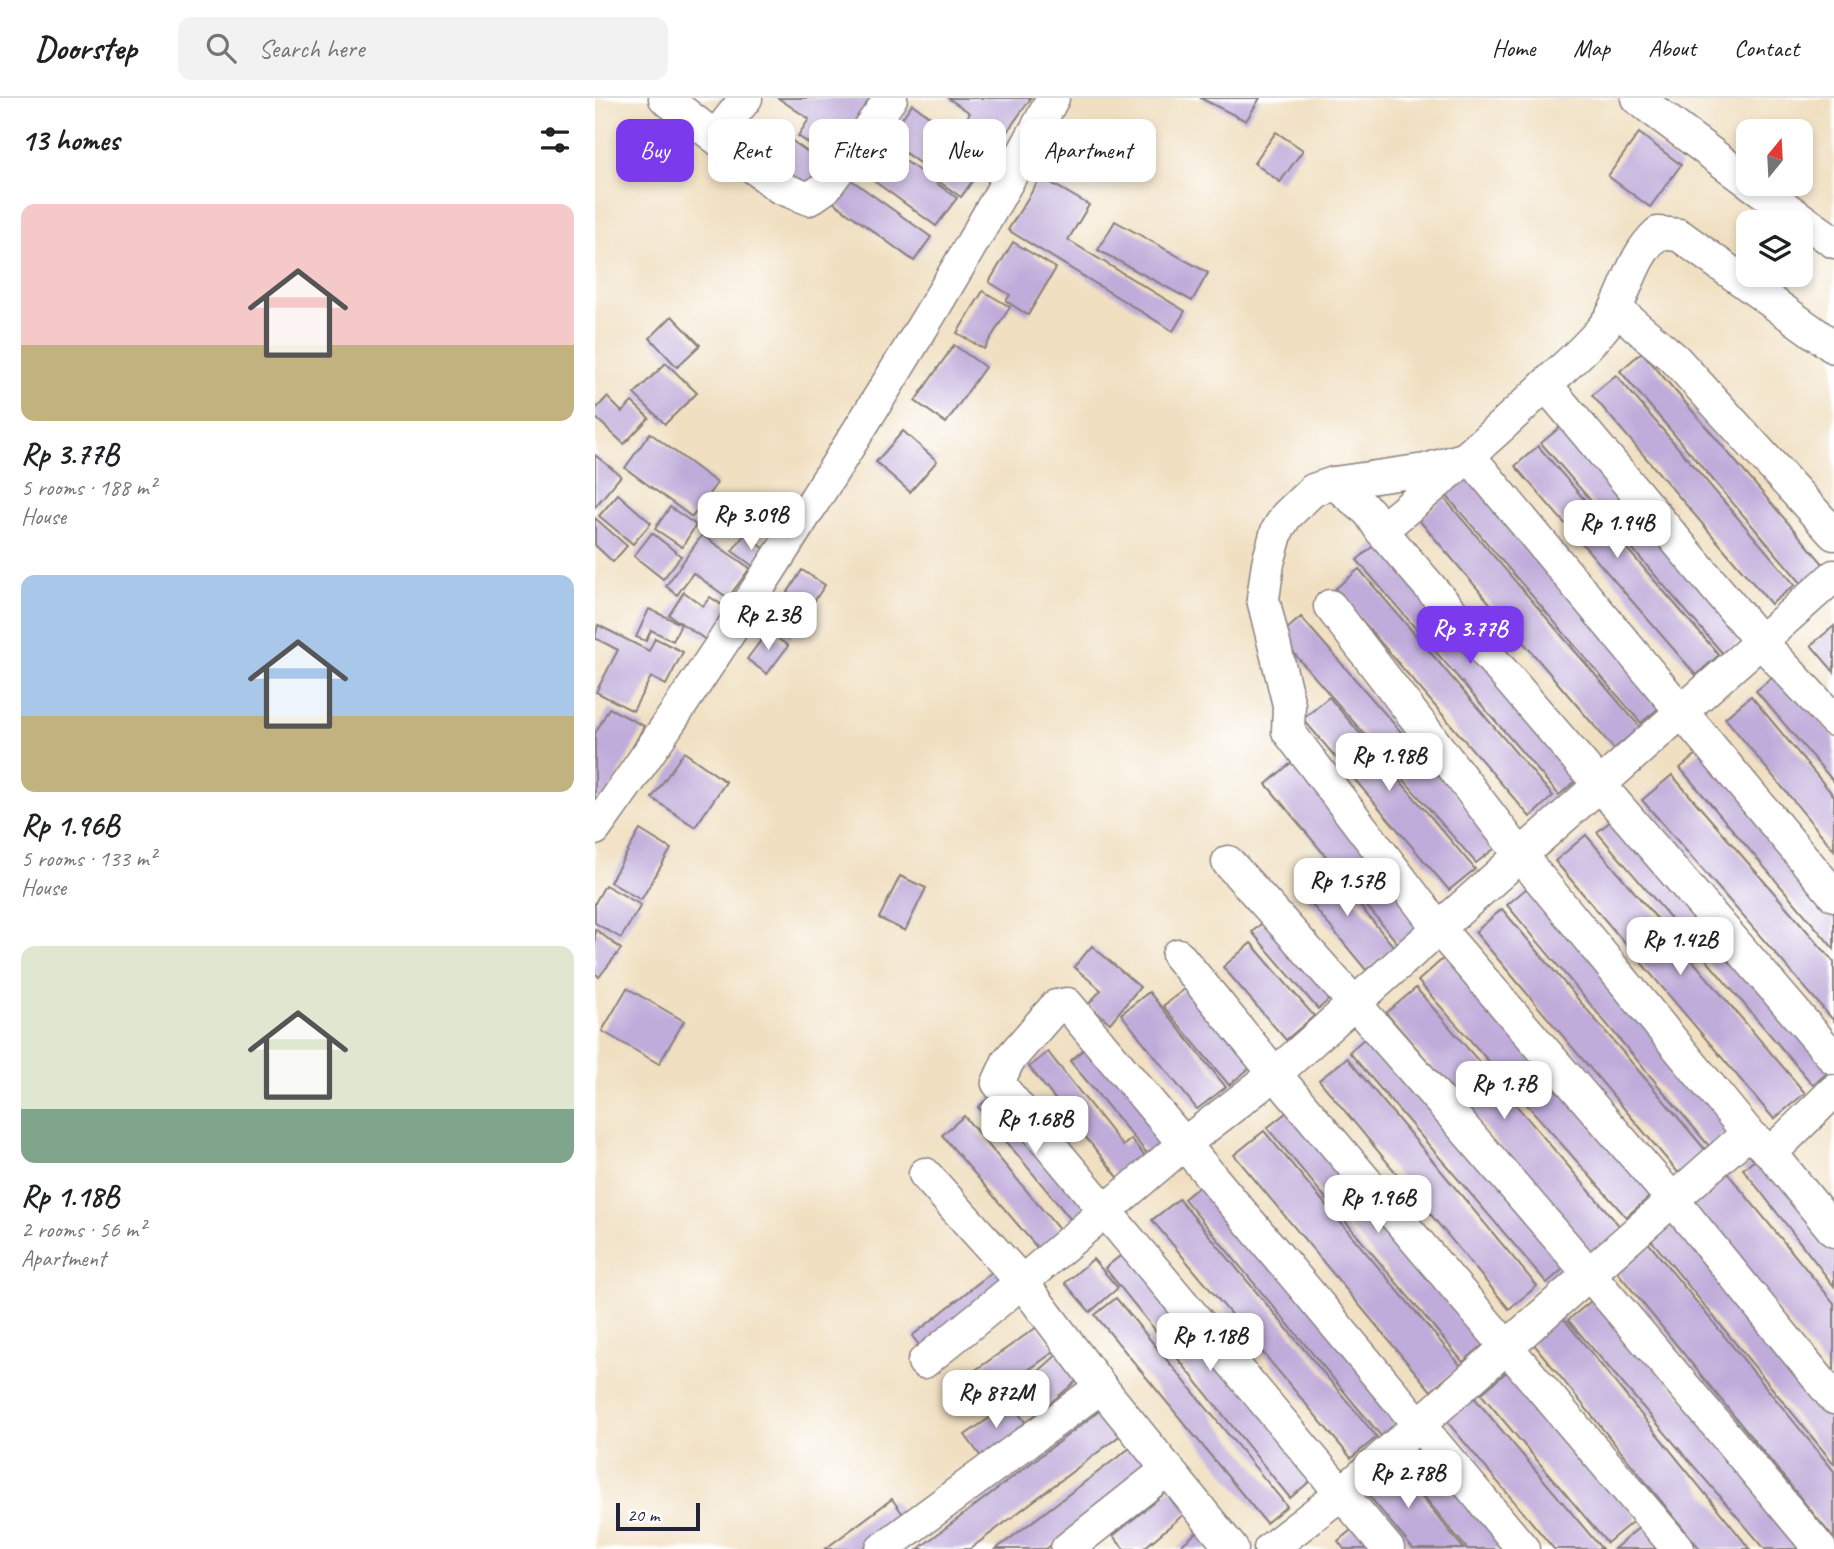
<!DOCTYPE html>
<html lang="en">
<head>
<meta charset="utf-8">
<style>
  :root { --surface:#fff; --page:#f2f2f2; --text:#202124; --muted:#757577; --line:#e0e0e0; --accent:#7c3aed }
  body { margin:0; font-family:Caveat,sans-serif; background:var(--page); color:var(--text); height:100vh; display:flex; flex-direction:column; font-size:26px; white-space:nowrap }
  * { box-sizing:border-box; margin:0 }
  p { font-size:23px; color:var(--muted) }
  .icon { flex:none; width:38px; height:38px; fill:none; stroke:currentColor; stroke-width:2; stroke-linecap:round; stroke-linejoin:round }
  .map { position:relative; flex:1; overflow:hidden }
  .side { display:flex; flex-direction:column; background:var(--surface); width:595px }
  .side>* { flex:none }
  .banner { position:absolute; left:21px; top:21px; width:665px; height:63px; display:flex; gap:14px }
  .needle { width:46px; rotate:18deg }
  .buttons { position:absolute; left:1141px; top:21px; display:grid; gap:14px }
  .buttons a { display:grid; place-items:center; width:77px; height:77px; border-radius:14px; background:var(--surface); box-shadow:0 4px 10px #0003; font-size:35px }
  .scale { position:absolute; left:21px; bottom:18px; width:84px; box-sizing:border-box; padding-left:7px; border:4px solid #22223b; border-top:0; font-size:19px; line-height:24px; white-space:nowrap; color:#22223b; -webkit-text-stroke:5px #fff; paint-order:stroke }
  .price { position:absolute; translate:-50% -60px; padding:0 16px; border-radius:14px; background:#fff; color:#222; font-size:23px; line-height:46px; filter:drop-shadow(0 2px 4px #0008) }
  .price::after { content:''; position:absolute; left:50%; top:42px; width:21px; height:16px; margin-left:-10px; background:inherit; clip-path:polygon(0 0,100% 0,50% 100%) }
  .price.selected { background:var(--accent); color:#fff }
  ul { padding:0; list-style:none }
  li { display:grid; align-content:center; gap:14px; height:371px; padding:0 21px }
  li span { display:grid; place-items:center; height:217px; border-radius:14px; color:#555 }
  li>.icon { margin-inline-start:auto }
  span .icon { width:126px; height:126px; fill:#fffc; stroke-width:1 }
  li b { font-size:30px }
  h2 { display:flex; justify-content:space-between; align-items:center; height:84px; padding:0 21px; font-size:30px }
  .chip { padding:0 24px; border-radius:14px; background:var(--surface); box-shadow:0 4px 10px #0003; font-size:24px; line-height:63px }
  .chip.selected { background:var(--accent); color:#fff }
  header { display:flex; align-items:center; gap:42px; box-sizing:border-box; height:98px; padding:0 35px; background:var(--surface); border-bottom:2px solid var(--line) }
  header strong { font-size:33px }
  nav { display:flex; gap:38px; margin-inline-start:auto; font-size:24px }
  .search { width:490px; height:63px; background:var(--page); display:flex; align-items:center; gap:18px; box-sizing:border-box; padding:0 24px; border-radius:14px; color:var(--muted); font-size:26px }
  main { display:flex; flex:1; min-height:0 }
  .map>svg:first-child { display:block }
</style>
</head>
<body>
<header>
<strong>Doorstep</strong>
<div class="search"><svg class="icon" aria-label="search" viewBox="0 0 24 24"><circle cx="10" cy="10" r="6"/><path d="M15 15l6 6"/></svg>Search here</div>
<nav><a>Home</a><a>Map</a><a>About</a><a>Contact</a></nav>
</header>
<main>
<section class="side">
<h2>13 homes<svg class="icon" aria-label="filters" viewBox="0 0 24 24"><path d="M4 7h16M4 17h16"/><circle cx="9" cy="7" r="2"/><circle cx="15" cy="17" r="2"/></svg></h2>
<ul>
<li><span style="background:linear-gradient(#f6c9c9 65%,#c2b280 0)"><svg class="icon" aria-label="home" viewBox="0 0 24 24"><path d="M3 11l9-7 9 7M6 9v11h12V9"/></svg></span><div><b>Rp 3.77B</b><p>5 rooms · 188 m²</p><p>House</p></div></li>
<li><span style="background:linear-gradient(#a9c7e8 65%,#c2b280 0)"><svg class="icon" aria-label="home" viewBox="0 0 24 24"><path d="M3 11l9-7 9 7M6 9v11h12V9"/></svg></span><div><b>Rp 1.96B</b><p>5 rooms · 133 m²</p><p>House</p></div></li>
<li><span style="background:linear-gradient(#dfe7d0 75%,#7fa58c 0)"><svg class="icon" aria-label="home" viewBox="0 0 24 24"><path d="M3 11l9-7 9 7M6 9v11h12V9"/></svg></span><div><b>Rp 1.18B</b><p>2 rooms · 56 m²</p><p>Apartment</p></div></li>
</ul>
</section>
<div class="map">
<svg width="1239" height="1451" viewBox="0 0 1239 1451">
  <rect width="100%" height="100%" fill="#fff"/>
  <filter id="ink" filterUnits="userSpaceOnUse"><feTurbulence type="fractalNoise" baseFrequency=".0143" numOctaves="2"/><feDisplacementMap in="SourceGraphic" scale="14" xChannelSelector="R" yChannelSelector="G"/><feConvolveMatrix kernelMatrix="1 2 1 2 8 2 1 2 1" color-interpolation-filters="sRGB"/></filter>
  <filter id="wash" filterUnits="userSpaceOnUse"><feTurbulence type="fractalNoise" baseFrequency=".00686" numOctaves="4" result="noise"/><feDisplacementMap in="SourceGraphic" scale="28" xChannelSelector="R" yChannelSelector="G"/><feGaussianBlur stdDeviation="1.57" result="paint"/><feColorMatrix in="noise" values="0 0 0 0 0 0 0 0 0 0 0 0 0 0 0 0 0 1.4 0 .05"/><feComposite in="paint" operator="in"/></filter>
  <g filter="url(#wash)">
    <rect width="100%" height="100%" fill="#f0dfc0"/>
    <g id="blocks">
      <g fill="#c0acda">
        <polygon points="183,0 278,0 237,61 203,38 214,21"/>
        <polygon points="353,0 436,0 366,99 333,76 375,15"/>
        <polygon points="605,0 665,0 651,23"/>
        <polygon points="317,6 355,33 330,69 292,42"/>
        <polygon points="681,34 708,52 685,84 659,65"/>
        <polygon points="1044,35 1086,67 1055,109 1013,78"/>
        <polygon points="196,42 236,71 220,93 180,64"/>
        <polygon points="284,44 362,100 341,128 264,72"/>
        <polygon points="446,79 494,107 473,142 590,213 578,233 413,132"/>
        <polygon points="255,81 336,139 319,163 238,104"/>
        <polygon points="520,123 613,175 597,203 503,152"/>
        <polygon points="418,144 461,170 433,217 411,203 415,197 394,184"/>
        <polygon points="388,193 415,209 389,251 362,235"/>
        <polygon points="77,218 105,247 82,269 55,240"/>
        <polygon points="359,247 390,269 351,325 320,303"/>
        <polygon points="1047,254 1235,474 1213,493 1025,273"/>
        <polygon points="71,265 102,295 70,326 39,296"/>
        <polygon points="1021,277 1200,487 1176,506 997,297"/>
        <polygon points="12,299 27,314 37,304 54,320 29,346 0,319 0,312"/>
        <polygon points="969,326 1151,537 1128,556 946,345"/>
        <polygon points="308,333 342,363 315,394 281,364"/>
        <polygon points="55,335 122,385 97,419 30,370"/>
        <polygon points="943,348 1124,557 1101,577 920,368"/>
        <polygon points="0,357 26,378 0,409"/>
        <polygon points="875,375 1071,604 1046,625 850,396"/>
        <polygon points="23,396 56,425 38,446 4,418"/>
        <polygon points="849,400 1045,629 1019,651 824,422"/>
        <polygon points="75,409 101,427 87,449 60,431"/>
        <polygon points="0,420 32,448 18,464 0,447"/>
        <polygon points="57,435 86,458 68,481 39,458"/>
        <polygon points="150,436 175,455 162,471 137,453"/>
        <polygon points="107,437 155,470 133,500 98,475 82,497 71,488"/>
        <polygon points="787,440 989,676 964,697 762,462"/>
        <polygon points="764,471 958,698 935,719 740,491"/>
        <polygon points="207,472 230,487 194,541 172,527"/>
        <polygon points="89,494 108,508 115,499 133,511 111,542 74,517"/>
        <polygon points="54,511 86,526 78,543 56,532 51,543 41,539"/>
        <polygon points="706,519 904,747 881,765 684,538"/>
        <polygon points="3,527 54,553 60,540 88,554 71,587 56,579 38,613 1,594 23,552 0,540"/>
        <polygon points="1239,528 1239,574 1216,547"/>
        <polygon points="173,533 193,548 172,576 152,561"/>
        <polygon points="1184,574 1239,639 1239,684 1161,593"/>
        <polygon points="1156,598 1239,698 1239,752 1130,620"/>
        <polygon points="734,599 880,771 854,792 708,621"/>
        <polygon points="14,610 49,628 9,704 0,699 0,636"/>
        <polygon points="1109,650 1239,803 1239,851 1085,670"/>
        <polygon points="89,654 131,684 100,729 57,700"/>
        <polygon points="697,664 831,827 805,848 671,686"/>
        <polygon points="1077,677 1239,864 1239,923 1047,702"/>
        <polygon points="1025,716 1239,969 1218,987 1002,734"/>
        <polygon points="45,732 76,751 46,802 15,784"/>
        <polygon points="991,737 1210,995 1179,1021 960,763"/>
        <polygon points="732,768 799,849 771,872 704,791"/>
        <polygon points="305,778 331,790 310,833 284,820"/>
        <polygon points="939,784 1141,1025 1114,1048 912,807"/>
        <polygon points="10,787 46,807 26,840 0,825 0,805"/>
        <polygon points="907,811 1113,1055 1086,1078 880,834"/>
        <polygon points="676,817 742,895 723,911 657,834"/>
        <polygon points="0,831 26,851 4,879 0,875"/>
        <polygon points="656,845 719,918 691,942 628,869"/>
        <polygon points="497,848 545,889 515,925 493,907 506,892 479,869"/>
        <polygon points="851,858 1059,1095 1031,1119 823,883"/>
        <polygon points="596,886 661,965 634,987 568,908"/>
        <polygon points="32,890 89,923 64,966 7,933"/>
        <polygon points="821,890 1027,1131 998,1156 791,915"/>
        <polygon points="554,894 631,989 602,1011 526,916"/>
        <polygon points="778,933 977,1163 952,1185 754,954"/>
        <polygon points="500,942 581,1039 556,1060 475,963"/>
        <polygon points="453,954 528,1048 536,1041 553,1062 526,1083 434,969"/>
        <polygon points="752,960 942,1188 914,1211 724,982"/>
        <polygon points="403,992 497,1106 477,1123 383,1009"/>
        <polygon points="697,1010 893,1243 868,1264 672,1030"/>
        <polygon points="369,1018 467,1135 445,1153 347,1037"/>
        <polygon points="669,1033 866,1268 836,1293 639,1057"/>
        <polygon points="1170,1055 1239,1143 1239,1188 1148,1071"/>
        <polygon points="1129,1071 1239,1205 1239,1280 1093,1101"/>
        <polygon points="613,1081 810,1318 786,1338 589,1101"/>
        <polygon points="584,1101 782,1339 756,1360 557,1122"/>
        <polygon points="1080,1114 1239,1309 1239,1366 1052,1137"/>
        <polygon points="1052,1143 1239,1373 1239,1441 1019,1170"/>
        <polygon points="535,1150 720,1379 695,1400 510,1170"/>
        <polygon points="498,1161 523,1190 495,1214 470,1185"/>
        <polygon points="401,1171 416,1190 332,1257 317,1238"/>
        <polygon points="1001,1199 1217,1451 1170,1451 973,1222"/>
        <polygon points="521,1200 692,1408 671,1425 500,1217"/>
        <polygon points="964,1215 1155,1451 1105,1451 933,1239"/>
        <polygon points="442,1229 460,1253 377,1312 359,1287"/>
        <polygon points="464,1255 486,1279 446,1313 426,1289"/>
        <polygon points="915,1271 1042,1420 1012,1445 886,1296"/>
        <polygon points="877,1297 1007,1451 959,1451 849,1320"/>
        <polygon points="416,1305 433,1328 387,1360 370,1337"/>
        <polygon points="507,1311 527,1336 375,1451 323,1451"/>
        <polygon points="827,1340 918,1451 872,1451 800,1363"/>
        <polygon points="539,1347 557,1371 451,1451 401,1451"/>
        <polygon points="797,1362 869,1451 818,1451 765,1387"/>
        <polygon points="576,1390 595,1411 548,1451 529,1451 518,1438"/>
        <polygon points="297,1401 310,1419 267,1451 230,1451"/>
        <polygon points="1048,1426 1069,1451 1019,1451"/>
        <polygon points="762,1427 781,1451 749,1451 743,1443"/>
        <polygon points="608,1429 627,1451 582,1451"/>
      </g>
    </g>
  </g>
  <g filter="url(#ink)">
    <use href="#blocks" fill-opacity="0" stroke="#89807e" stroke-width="2"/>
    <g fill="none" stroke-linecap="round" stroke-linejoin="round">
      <defs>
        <g id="minor">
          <polyline points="70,0 184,89 214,101 230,90 296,0"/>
          <polyline points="1042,0 1153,83"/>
          <polyline points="121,38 151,0"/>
          <polyline points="1157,86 1239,144"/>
          <polyline points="1021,211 1081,262 1239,436"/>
          <polyline points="951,287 1167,545 1239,622"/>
          <polyline points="739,385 830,372 875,359 1239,797"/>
          <path d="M 786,432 C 841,387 894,341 946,291 C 967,271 989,253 1007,231 C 1032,202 1033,162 1063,135 L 1084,137 L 1239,249"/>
          <polyline points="735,508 926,758 1153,1035 1176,1055 1239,1133"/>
          <path d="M 0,731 C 73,630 140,527 206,423 C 295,285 381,145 458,0"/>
          <path d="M 633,764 C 836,988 1032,1218 1225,1451"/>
          <polyline points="583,857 680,976 1083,1451"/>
          <polyline points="1239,960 786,432 774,414 739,385 718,392 691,418 682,433 673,465 668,501 694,607 693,633 844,831 1078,1102 1239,1300"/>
          <polyline points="1176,1055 1239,993"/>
          <polyline points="329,1264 427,1184 330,1076"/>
          <polyline points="287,1451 506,1289"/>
          <polyline points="472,1451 573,1371"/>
          <polyline points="637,1451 506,1289 427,1184 590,1045 680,976 1239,478"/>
          <polyline points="675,1451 747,1395 1153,1035"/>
          <polyline points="793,1451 403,985 413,963 461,908 472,906 928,1451"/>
        </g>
      </defs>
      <use href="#minor" stroke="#89807e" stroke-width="35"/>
      <use href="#minor" stroke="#fff" stroke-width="32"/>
    </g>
  </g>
</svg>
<div class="buttons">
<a><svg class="needle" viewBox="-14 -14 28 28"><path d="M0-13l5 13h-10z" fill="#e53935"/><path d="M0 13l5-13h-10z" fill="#757577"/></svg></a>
<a><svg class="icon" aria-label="layers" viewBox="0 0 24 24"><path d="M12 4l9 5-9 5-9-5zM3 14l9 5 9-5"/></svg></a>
</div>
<div class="scale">20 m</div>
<b class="price" style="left:156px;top:454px">Rp 3.09B</b>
<b class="price" style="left:1022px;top:462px">Rp 1.94B</b>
<b class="price" style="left:173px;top:554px">Rp 2.3B</b>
<b class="price selected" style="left:875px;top:568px">Rp 3.77B</b>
<b class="price" style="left:794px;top:695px">Rp 1.98B</b>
<b class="price" style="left:752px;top:820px">Rp 1.57B</b>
<b class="price" style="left:1085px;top:879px">Rp 1.42B</b>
<b class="price" style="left:909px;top:1023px">Rp 1.7B</b>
<b class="price" style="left:440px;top:1058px">Rp 1.68B</b>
<b class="price" style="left:783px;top:1137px">Rp 1.96B</b>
<b class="price" style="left:615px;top:1275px">Rp 1.18B</b>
<b class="price" style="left:401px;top:1332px">Rp 872M</b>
<b class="price" style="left:813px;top:1412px">Rp 2.78B</b>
<div class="banner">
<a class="chip selected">Buy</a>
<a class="chip">Rent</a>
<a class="chip">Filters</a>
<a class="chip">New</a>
<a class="chip">Apartment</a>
</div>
</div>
</main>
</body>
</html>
